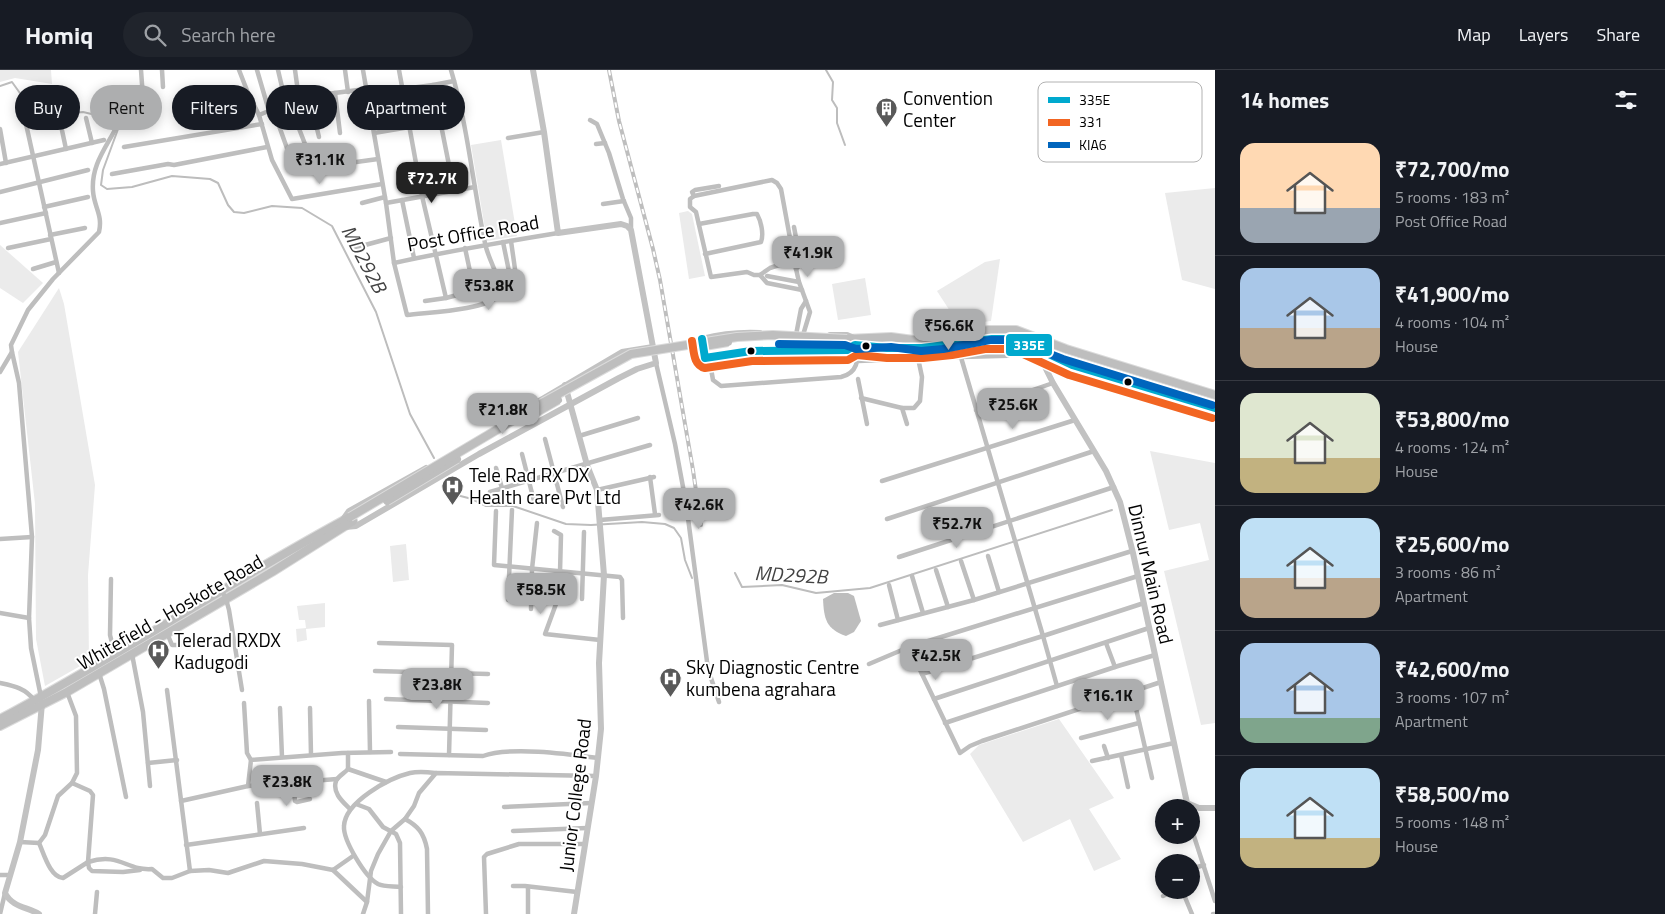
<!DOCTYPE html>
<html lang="en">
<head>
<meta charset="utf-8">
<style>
  :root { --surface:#171b24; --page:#20242c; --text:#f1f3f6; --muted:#9ea1a6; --line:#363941; --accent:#adaeaf }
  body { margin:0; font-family:"Titillium Web",sans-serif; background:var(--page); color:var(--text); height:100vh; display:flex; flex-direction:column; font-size:19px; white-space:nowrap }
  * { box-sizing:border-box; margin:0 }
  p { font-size:16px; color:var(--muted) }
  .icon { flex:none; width:28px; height:28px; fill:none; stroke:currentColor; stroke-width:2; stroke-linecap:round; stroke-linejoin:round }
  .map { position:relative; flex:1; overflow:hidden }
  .side { display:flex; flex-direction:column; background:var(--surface); width:450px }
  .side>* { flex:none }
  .banner { position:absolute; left:15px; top:15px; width:475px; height:45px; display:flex; gap:10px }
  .tools { position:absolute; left:1155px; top:729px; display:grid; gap:10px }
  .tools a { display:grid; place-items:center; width:45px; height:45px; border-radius:50%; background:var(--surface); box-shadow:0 2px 12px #0003; font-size:25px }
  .price { position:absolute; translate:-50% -42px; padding:0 11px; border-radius:10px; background:var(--accent); color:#111; font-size:16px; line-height:32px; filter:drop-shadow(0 1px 2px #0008) }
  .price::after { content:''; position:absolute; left:50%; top:30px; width:15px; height:11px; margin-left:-8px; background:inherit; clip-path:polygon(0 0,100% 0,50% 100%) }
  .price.current { background:#222; color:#fff }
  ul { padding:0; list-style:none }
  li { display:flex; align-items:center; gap:15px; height:125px; padding:0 25px }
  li+li { border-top:1px solid var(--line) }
  li span { display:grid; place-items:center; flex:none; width:140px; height:100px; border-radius:15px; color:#555 }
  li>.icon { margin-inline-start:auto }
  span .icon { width:60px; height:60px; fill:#fffc; stroke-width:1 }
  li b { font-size:21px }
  h2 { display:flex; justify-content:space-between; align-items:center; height:60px; padding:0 25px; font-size:21px }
  .chip { padding:0 18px; border-radius:22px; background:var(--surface); box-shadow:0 2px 12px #0003; font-size:18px; line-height:45px }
  .chip.current { background:var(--accent); color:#111 }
  header { display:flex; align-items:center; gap:30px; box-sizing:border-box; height:70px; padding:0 25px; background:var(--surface); border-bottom:1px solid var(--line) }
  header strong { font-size:24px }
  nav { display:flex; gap:28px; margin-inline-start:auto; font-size:18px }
  .search { width:350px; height:45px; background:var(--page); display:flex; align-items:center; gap:12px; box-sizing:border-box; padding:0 18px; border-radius:28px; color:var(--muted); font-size:19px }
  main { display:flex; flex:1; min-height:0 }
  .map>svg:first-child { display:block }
</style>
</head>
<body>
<header>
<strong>Homiq</strong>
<div class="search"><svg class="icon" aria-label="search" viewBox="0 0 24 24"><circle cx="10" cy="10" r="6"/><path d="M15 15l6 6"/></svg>Search here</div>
<nav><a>Map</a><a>Layers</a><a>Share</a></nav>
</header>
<main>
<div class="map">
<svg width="1215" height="844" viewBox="0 0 1215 844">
  <rect width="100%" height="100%" fill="#fff"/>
  <g fill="#ebebeb">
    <polygon points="0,0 51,0 52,14 15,8 0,12"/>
    <polygon points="501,70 517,166 487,171 471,75"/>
    <polygon points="1215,118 1215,219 1182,210 1165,123"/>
    <polygon points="688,141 692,144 705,206 689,209 679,143"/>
    <polygon points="0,175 43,213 23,233 0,218"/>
    <polygon points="1000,189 991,251 959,255 937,221 985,192"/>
    <polygon points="865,208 871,245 838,250 832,214"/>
    <polygon points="59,218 64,234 95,415 88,505 89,591 45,616 36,569 35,434 18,282"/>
    <polygon points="989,274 1014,277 1014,284 970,285 969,277 973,275"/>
    <polygon points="1150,381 1215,393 1215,653 1201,655 1164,501 1209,490 1200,453 1169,460"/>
    <polygon points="406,474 409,510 393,512 390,476"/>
    <polygon points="325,533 325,557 306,559 307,570 297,572 296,559 306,558 305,550 299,550 297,536"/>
    <polygon points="1059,649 1114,728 1089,739 1121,789 1094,801 1070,749 1023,772 970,684 979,675"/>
  </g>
  <path fill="#bdbdbd" d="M 834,523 L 848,523 L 854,526 L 861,551 L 854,562 L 846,566 C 826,559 824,549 823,529 Z"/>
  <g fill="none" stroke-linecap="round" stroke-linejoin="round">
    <g stroke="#bdbdbd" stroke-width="2">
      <polyline points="826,0 833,12 832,30 837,38 837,53 845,75"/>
      <polyline points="0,16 12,12 37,47 83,42 121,51 103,100 101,115 107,119 132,117 172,106 210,109 218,113 228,135 234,142 244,143 272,136 302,138 332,156 376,242 410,344 434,388"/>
      <polyline points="445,411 449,423 472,429 486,436 513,436 566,454 591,455 642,452 665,454 674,458 681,468 685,490 692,508"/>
      <polyline points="735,503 742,517 782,515 816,523 870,518 1112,440"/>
    </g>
    <defs>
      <g id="primary">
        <polyline points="847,269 891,267 921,271 941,269 989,260 1016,260 1066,279 1215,325"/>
        <path d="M 847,274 C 879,276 912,279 944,276 C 965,274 986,266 1008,269 C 1031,272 1051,288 1072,295 L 1215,338"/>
        <path d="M 0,649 C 119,586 231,511 350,447"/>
        <polyline points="0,656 67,622 272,502 353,451"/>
      </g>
    </defs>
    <use href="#primary" stroke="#dbdbdb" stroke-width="10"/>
    <g stroke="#bebebe" stroke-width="4.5">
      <polyline points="141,0 143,28"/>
      <polyline points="162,0 163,17"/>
      <polyline points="239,0 248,23"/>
      <polyline points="257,0 269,41"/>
      <polyline points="278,0 286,34"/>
      <polyline points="295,0 299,29"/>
      <polyline points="345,0 348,22"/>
      <path d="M 363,0 L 386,133 L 394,193 L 407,245 C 430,242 483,241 500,225 C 501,207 488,190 485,173 C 473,116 468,57 451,0"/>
      <polyline points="399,0 422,126 446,228 498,214"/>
      <polyline points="433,15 454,11"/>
      <polyline points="403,19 433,15 454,120"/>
      <polyline points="335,23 340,63"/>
      <polyline points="309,26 319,67"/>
      <polyline points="189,32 248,23 259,45 303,27 366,19"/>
      <polyline points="289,33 305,74"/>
      <polyline points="273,39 288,81"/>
      <polyline points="259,45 272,90 292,129 382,114"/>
      <polyline points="86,48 92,73"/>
      <polyline points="590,50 597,54 609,83 623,129 631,148 631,160"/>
      <polyline points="60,51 66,79"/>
      <polyline points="26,54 59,203"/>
      <polyline points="0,59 6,93"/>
      <polyline points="374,63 463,48"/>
      <polyline points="508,68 544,62"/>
      <polyline points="596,74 605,73"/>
      <polyline points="124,77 262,54"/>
      <polyline points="0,94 104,70"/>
      <polyline points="291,101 378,89"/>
      <polyline points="112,104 168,94 174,95 267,77"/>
      <polygon points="772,110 777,113 781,119 794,190 770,198 760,205 754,205 747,202 711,207 696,142 690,137 690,129 694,126"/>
      <polyline points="0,122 88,100"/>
      <polyline points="694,126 692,122 695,120 719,116"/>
      <polyline points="402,130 414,188"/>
      <polyline points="362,133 385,127"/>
      <polyline points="386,133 475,117"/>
      <polyline points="603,134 624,131"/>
      <polyline points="44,137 88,127"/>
      <polyline points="0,153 46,143"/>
      <path d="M 699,154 L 753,144 L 757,144 C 761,151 764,164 761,172 L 705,184"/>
      <polyline points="794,157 801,194 796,199"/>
      <polyline points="50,165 85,158"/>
      <polyline points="503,172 512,216"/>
      <polyline points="8,178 51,169"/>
      <polyline points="354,178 391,168"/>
      <polyline points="465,178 474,220"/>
      <polyline points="794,190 799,212 810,242 803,265"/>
      <path d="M 394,193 C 448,181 503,172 558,163"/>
      <polyline points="33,199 56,192"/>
      <polyline points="760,205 767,213 802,220"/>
      <polyline points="767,206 799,212"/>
      <polyline points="500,221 517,213 511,171"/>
      <polyline points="425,231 446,228"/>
      <polyline points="796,265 801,239 806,231"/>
      <polyline points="12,282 19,313 32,467 29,548 31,578 41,627"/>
      <path d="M 709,287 L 713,310 L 721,316 L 841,307 C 858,303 858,290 858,275"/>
      <polyline points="858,291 961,287 1039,285"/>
      <polyline points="656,293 675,374 686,433 708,599 719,632"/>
      <path d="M 0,302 L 12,282 L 11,275 L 28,240 L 53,209 L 99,162 C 103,145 94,137 93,121 C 91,95 106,78 117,56"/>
      <polyline points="858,309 867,354"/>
      <polyline points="861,328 902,338 907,354"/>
      <polyline points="902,338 914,338 920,331 922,307 918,288 922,277"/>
      <polyline points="976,340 1053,313"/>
      <polyline points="579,366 638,348"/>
      <polyline points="545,369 563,437"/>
      <polyline points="522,384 534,431"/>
      <polyline points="496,398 502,418"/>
      <polyline points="650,407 655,444"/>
      <polyline points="882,411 1075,350"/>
      <polyline points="597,420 654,407"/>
      <polyline points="490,422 650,375"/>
      <polyline points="496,441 494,495 620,507 622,510 623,548"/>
      <polyline points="887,449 1094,381"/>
      <polyline points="600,450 659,445"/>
      <polyline points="554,461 561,465 560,502 556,534 545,564 600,570"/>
      <polyline points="0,469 32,467"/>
      <polyline points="988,486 999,522"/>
      <polyline points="899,487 1114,417"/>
      <polyline points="961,491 974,530"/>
      <polyline points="936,500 948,537"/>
      <polyline points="912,506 923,543"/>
      <polyline points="111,509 110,565 115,585"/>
      <polyline points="889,515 898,550"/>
      <polyline points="222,521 226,529 229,540 242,620"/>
      <polyline points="582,529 584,462"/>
      <polyline points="508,530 512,440"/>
      <polyline points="531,539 532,499 537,453"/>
      <polyline points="0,543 29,548"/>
      <polyline points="880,555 974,530 1132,481"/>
      <polyline points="167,563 172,575 180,575"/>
      <polyline points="379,573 452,575 449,685"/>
      <polyline points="1106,573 1115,597"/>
      <polyline points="909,577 960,683 970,676 982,671 1161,612"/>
      <polyline points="132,584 143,642 150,716"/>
      <polyline points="869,594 909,577 1138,506"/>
      <polyline points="375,601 488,604"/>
      <polyline points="99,603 104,619 126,727"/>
      <polyline points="922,604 1043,566 955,267"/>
      <path d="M 0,613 C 14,616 25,618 34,630"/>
      <polyline points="1057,616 1043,566 1144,533"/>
      <polyline points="167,620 190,801"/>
      <polyline points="1132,621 1152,708"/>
      <polyline points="386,629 488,633"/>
      <polyline points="934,629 1149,558"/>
      <polyline points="369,631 370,682"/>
      <polyline points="244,633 247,683 251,690"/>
      <polyline points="280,638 282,687"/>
      <polyline points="310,638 311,685"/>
      <polyline points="945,653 1118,596 1155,585"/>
      <polyline points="398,657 486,660"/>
      <polyline points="1081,668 1139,653"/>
      <polyline points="1104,676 1108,688"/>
      <path d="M 348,683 L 348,699 C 345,703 338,706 336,711 C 332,723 343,732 350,739"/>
      <path d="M 400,684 L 483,686 C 510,676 568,684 598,688"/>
      <polyline points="1121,685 1128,717"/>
      <polyline points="1092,691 1174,673"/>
      <polyline points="148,693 177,690"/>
      <polyline points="348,699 386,712"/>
      <polyline points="293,711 295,731 297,732 310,729"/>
      <path d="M 72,713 L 90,721 L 93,725 L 88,792 C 120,782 126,801 152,799 L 163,808 L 172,808 L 190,801 L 209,800 L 228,803 L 264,791 L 302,794 L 333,800 L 353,786"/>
      <polyline points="248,716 251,690 342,683 391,682"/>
      <polyline points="181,731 248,716 337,709"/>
      <polyline points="257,733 260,764"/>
      <polyline points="356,734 369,739 383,757 396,764 400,773 401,844"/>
      <polyline points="504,737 591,733"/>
      <path d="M 405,749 C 418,756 424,763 427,779 L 428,844"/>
      <polyline points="1191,757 1215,831"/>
      <polyline points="513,761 587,758"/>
      <path d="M 20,772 L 39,773 C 44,784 50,807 63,808 L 88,792 L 89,798 L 92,801 L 123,802 L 140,800"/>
      <polyline points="39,773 45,765 58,726 72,713 77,703 76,646 67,622"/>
      <polyline points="186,775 304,758"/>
      <polyline points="1191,799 1204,795"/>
      <polyline points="333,800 367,832"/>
      <polyline points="0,805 10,805"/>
      <polyline points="1158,813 1164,810"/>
      <polyline points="513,816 525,816 577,822"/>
      <path d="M 401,817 C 394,816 384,817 378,814 C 365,807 343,770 344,756 C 345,732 389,708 410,703 C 419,701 427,702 436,703"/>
      <polyline points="1182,820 1192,844"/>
      <polyline points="1163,826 1176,820"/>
      <polyline points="0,844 5,823"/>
      <polyline points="95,844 97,822"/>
      <polyline points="363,844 367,832 371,801 378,784 391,761 405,749 414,736 419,723 436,703 596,706"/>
      <polyline points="486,844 484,787 487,784 519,774 585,774"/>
      <polyline points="528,844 528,818"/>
      <polyline points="1213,844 1215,844"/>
    </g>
    <g stroke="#c2c2c2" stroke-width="6">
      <path d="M 760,263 C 740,262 721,264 702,269 L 705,288 L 751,281 L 774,280 L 847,280 L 855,275"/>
      <polyline points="830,265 847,265 854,268"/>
      <polyline points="1045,272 1039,281 1039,285 1053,313 1106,401 1120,432 1133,483 1187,733 1199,738 1215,738"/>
      <polyline points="565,315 587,395 597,420 604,505 599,593 601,659 596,706 574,844"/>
      <polyline points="527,338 622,282 653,277"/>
      <polyline points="342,451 349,441 426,398"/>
      <polyline points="345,457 356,456 479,384 619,308 637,299 656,293 631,160 627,156 621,154 558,163 544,62 533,0"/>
      <path d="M 39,844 C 27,837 12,837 5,823 L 20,772 L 38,680 L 42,633"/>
    </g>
    <use href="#primary" stroke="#bebebe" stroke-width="8"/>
    <defs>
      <g id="rail">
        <polyline points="609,0 619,51 653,179 660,210 693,400 701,455"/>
        <polyline points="926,282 984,283"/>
      </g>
    </defs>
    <use href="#rail" stroke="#bebebe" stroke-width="4"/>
    <use href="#rail" stroke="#fff" stroke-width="2" stroke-dasharray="5.5" stroke-linecap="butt"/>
    <defs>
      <g id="primary-bridge">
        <polyline points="693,278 728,272"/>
        <polyline points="527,348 558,330"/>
        <polyline points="387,431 457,389"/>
        <polyline points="350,447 542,333 631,284 737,267 773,265 847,269"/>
      </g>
    </defs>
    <use href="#primary-bridge" stroke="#dbdbdb" stroke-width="10" stroke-linecap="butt"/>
    <use href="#primary-bridge" stroke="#bebebe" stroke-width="8"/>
    <defs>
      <polyline id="bus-1" points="702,269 705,288 751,281 847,280 855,275 887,278 922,278 992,269 1008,269 1025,273 1072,295 1215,338"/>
      <path id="bus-2" d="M 692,271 C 694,281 693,295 705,298 L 752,291 L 848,290 L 857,285 L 887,288 L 923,288 L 952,285 L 985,279 L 1007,279 L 1021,283 L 1069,305 L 1212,348"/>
      <polyline id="bus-3" points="779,274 845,275 856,279 891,277 921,281 943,279 990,270 1014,270 1063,289 1212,335"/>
    </defs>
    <use href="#bus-1" stroke="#fff" stroke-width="11"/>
    <use href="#bus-2" stroke="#fff" stroke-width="11"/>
    <use href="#bus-3" stroke="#fff" stroke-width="11"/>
    <use href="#bus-1" stroke="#00a9ce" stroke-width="8"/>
    <use href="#bus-2" stroke="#f26522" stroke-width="8"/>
    <use href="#bus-3" stroke="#0065bd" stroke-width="8"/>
  </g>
  <defs>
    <symbol id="building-pin" viewBox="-11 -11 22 30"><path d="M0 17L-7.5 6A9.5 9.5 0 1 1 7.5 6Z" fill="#595959" stroke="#fff"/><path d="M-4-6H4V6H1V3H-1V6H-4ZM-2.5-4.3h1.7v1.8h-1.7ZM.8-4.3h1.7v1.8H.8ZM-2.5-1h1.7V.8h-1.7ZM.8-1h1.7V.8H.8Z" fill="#fff"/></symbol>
    <symbol id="hospital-pin" viewBox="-11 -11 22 30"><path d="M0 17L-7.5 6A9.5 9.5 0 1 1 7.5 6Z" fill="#595959" stroke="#fff"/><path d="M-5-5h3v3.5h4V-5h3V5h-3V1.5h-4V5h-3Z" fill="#fff"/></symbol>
  </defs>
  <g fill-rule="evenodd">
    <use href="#building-pin" x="874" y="26" width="25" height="34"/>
    <use href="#hospital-pin" x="440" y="404" width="25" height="34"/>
    <use href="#hospital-pin" x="146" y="568" width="25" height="34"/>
    <use href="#hospital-pin" x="658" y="596" width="25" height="34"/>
  </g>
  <g fill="#000" stroke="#fff" stroke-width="2">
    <circle cx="866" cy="276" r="4.5"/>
    <circle cx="751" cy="281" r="4.5"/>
    <circle cx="1128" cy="312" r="4.5"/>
  </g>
  <g text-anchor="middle" stroke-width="4" stroke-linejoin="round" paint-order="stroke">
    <g font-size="19" fill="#000" stroke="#fff" text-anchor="start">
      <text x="903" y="35">Convention<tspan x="903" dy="22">Center</tspan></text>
      <text x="469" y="412">Tele Rad RX DX<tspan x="469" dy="22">Health care Pvt Ltd</tspan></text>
      <text x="174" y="577">Telerad RXDX<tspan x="174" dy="22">Kadugodi</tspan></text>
      <text x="686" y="604">Sky Diagnostic Centre<tspan x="686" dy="22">kumbena agrahara</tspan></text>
    </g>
    <g font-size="19" fill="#000" stroke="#fff">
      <text transform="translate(473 163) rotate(-10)" y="7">Post Office Road</text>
      <text transform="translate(1151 504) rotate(77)" y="7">Dinnur Main Road</text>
      <text transform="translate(170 542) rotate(-30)" y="7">Whitefield - Hoskote Road</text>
      <text transform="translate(575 725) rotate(-83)" y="7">Junior College Road</text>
    </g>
    <g font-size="20" font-style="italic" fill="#424242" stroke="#fff">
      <text transform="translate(364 189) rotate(62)" y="7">MD292B</text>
      <text transform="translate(791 505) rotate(3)" y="7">MD292B</text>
    </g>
  </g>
  <rect x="1038" y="12" width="164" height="80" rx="8" fill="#fff" stroke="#b2b2b2" stroke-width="1"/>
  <rect x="1048" y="27" width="22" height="6" fill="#00a9ce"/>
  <rect x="1048" y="49" width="22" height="7" fill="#f26522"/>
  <rect x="1048" y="72" width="22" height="6" fill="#0065bd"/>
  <g font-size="14" fill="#000">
    <text x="1079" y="35">335E</text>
    <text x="1079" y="57">331</text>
    <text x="1079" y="80">KIA6</text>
  </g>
  <rect stroke="#fff" stroke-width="2" x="1005" y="263" width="48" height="24" rx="5" fill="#00a9ce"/>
  <g font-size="14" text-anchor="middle" font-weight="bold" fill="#fff">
    <text x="1029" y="280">335E</text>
  </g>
</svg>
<div class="tools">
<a>+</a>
<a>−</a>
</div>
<b class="price" style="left:320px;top:115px">₹31.1K</b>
<b class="price current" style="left:432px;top:134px">₹72.7K</b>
<b class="price" style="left:808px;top:208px">₹41.9K</b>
<b class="price" style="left:489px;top:241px">₹53.8K</b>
<b class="price" style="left:949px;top:281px">₹56.6K</b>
<b class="price" style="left:1013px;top:360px">₹25.6K</b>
<b class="price" style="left:503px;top:365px">₹21.8K</b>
<b class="price" style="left:699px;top:460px">₹42.6K</b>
<b class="price" style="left:957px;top:479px">₹52.7K</b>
<b class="price" style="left:541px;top:545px">₹58.5K</b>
<b class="price" style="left:936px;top:611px">₹42.5K</b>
<b class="price" style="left:437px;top:640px">₹23.8K</b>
<b class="price" style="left:1108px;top:651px">₹16.1K</b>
<b class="price" style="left:287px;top:737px">₹23.8K</b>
<div class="banner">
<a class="chip">Buy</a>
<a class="chip current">Rent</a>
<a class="chip">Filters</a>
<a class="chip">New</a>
<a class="chip">Apartment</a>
</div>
</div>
<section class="side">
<h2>14 homes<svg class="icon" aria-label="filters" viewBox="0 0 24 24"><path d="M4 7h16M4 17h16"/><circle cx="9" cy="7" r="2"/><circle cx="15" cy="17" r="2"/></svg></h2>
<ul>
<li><span style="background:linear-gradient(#ffd9b3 65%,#9aa5b1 0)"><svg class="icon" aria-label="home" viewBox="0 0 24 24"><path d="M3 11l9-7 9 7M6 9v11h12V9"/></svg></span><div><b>₹72,700/mo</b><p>5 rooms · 183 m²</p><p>Post Office Road</p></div></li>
<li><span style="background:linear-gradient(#a9c7e8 60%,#b9a48a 0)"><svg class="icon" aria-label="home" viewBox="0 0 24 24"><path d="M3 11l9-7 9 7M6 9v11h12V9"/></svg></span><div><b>₹41,900/mo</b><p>4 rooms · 104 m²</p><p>House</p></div></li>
<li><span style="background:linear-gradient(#dfe7d0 65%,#c2b280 0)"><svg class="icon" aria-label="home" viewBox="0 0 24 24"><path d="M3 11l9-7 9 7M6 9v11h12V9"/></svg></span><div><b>₹53,800/mo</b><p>4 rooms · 124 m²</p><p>House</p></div></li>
<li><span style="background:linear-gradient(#bfe0f5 60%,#b9a48a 0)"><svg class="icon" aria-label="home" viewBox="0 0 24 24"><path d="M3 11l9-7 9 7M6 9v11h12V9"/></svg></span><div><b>₹25,600/mo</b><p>3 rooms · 86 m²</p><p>Apartment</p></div></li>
<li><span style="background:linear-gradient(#a9c7e8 75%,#7fa58c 0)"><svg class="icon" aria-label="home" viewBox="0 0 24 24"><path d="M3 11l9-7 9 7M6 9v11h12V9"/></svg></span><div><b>₹42,600/mo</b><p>3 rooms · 107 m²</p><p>Apartment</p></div></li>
<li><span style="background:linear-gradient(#bfe0f5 70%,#c2b280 0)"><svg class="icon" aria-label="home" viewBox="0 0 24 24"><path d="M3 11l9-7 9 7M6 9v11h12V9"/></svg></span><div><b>₹58,500/mo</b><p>5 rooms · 148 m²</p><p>House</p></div></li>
</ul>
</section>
</main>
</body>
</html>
